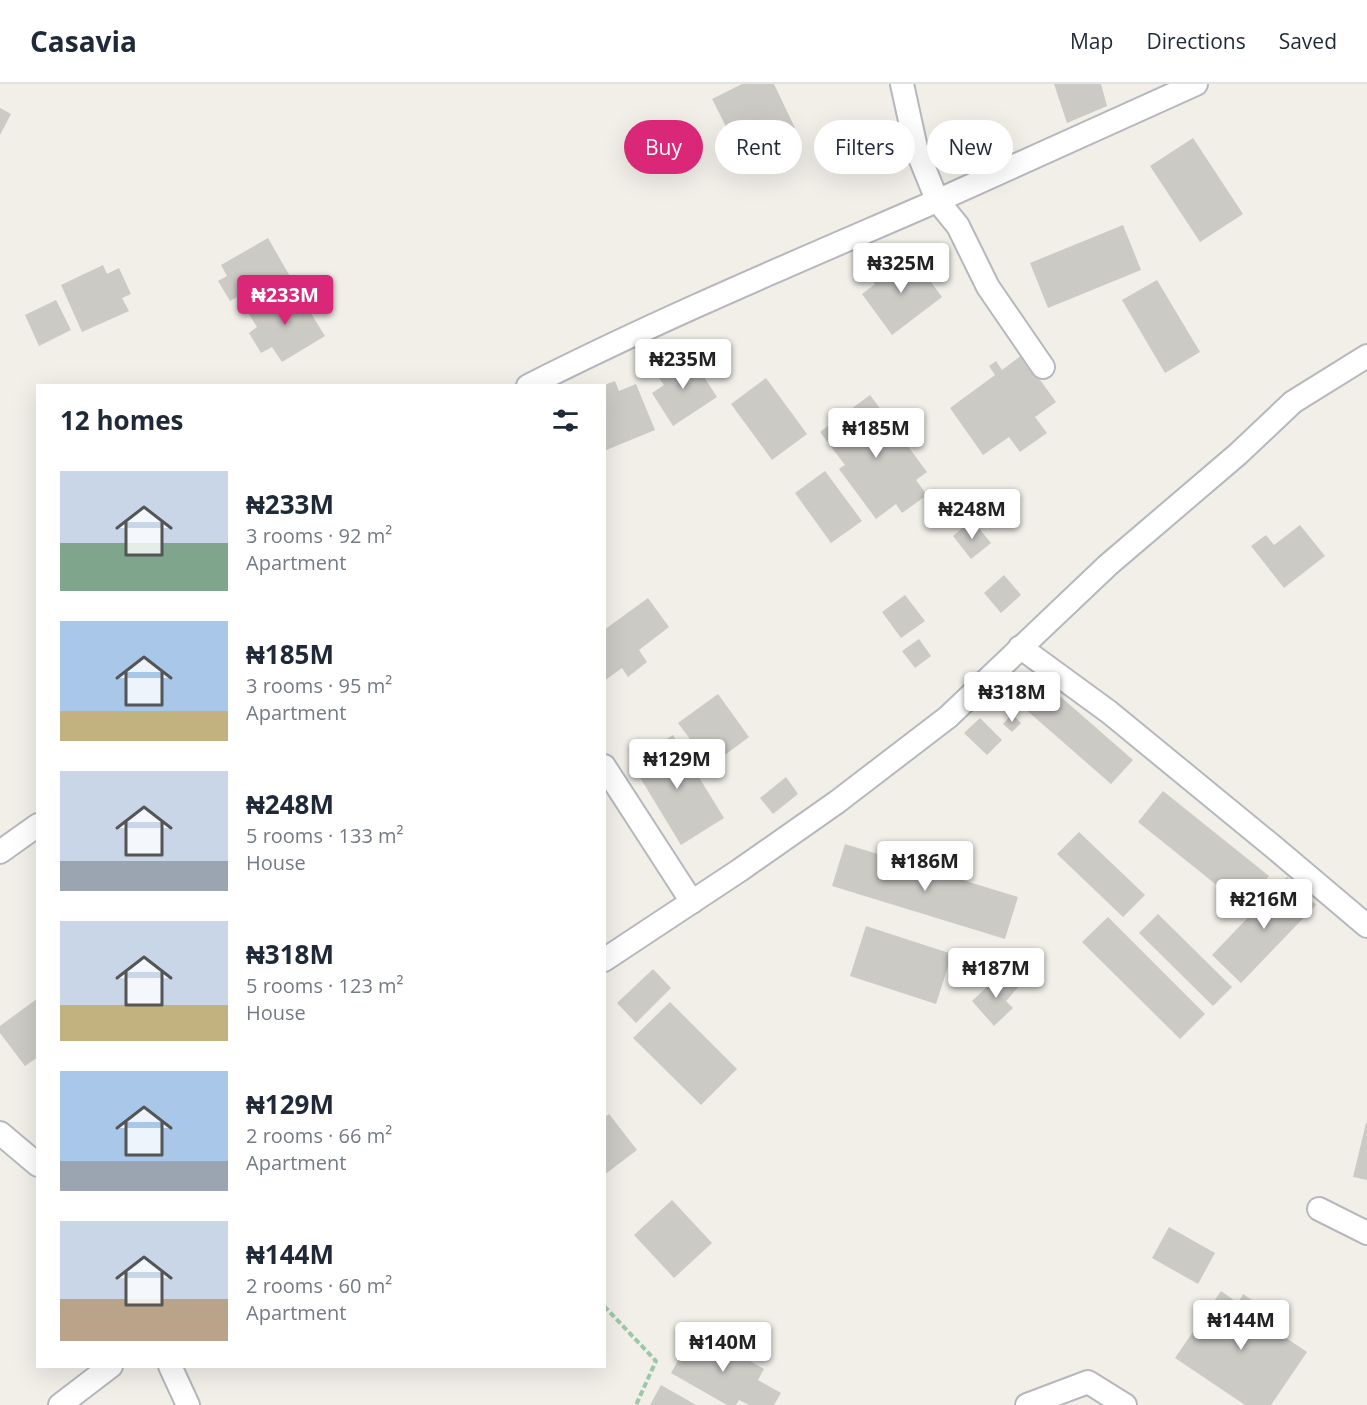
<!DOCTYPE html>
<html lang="en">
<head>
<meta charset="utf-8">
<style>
  :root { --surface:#fff; --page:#f6f6f7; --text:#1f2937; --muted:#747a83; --line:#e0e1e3; --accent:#db2777 }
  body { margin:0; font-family:"Open Sans",sans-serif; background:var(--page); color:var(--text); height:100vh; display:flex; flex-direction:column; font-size:22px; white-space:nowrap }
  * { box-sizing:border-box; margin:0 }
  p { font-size:20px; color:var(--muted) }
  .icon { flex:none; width:33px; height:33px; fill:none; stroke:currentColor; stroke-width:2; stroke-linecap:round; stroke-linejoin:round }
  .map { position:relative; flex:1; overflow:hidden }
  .side { position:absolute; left:36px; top:300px; width:570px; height:984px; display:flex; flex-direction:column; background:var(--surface); border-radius:0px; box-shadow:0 6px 24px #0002 }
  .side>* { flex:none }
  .guide { position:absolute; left:624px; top:36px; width:570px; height:54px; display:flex; gap:12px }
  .price { position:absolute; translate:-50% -51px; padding:0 14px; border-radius:6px; background:#fff; color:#222; font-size:20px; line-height:39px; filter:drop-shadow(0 2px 3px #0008) }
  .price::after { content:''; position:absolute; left:50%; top:36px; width:18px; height:14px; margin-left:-9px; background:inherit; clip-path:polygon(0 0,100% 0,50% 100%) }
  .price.current { background:var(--accent); color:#fff }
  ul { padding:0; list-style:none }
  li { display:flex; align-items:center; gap:18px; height:150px; padding:0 24px }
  li span { display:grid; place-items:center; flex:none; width:168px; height:120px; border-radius:0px; color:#555 }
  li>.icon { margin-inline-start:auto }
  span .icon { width:72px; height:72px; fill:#fffc; stroke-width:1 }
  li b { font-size:26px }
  h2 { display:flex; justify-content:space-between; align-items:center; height:72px; padding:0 24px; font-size:26px }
  .tag { padding:0 21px; border-radius:27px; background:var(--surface); box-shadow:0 6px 24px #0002; font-size:21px; line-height:54px }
  .tag.current { background:var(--accent); color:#fff }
  header { display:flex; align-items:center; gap:36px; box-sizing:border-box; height:84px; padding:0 30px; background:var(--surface); border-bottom:2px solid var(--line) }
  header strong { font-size:28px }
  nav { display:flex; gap:33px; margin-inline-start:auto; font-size:21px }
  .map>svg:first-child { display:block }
</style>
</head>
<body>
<header>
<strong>Casavia</strong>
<nav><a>Map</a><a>Directions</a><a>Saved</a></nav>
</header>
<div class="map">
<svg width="1367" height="1321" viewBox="0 0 1367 1321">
  <rect width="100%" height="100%" fill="#f1efe8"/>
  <g fill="#cccac5">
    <polygon points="742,0 774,0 795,44 779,52 788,71 765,82 758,68 743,76 712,15"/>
    <polygon points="1054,0 1101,0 1107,22 1067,39"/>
    <polygon points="0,24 11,30 0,51"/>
    <polygon points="1193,54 1243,130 1200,158 1150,82"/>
    <polygon points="1123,141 1141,186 1048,224 1030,179"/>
    <polygon points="268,154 292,196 248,221 239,212 230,217 218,197 227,192 221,181"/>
    <polygon points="913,174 942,213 892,251 862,210 875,200 870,192 894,175 900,183"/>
    <polygon points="103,181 107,190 119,184 131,210 122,214 129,227 82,248 61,201"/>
    <polygon points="1157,196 1200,268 1165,289 1122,216"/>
    <polygon points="294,202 325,252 282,278 272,263 261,269 249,249 257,243 249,230"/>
    <polygon points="56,216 71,246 39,262 25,231"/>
    <polygon points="689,270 717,313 673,342 652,309 664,301 657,291"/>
    <polygon points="1022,271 1056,318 1035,333 1047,349 1020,368 1009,353 983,371 950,324 995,291 989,282 996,277 1002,286"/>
    <polygon points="766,294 807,350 772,376 731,320"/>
    <polygon points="615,297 619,307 636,300 655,346 604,367 604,301"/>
    <polygon points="870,311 927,388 916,396 927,411 902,429 896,420 876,435 839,385 845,381 820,348"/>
    <polygon points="825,387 862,437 831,459 795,409"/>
    <polygon points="972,436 991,459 971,475 953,452"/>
    <polygon points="1300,441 1325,472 1284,504 1251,462 1266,451 1274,461"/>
    <polygon points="1004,491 1021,511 1001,529 984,509"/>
    <polygon points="905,511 925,537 901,554 882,528"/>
    <polygon points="648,514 669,543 639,566 647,578 628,593 622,584 604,597 604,546"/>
    <polygon points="919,555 931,572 915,584 902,567"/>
    <polygon points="1038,593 1133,676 1111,700 1016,617"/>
    <polygon points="718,610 749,653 710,682 678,639"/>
    <polygon points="1012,630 1021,639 1012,648 1003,640"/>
    <polygon points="980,634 1002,656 987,671 964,649"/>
    <polygon points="673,651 724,734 681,761 630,677"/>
    <polygon points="786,693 798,710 773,730 760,714"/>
    <polygon points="1163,707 1269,792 1244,823 1138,738"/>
    <polygon points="1079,748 1145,811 1123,833 1057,770"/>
    <polygon points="845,760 1018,813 1005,855 832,802"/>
    <polygon points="1287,793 1316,821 1241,899 1212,871"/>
    <polygon points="1158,830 1232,903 1213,922 1139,849"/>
    <polygon points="1108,833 1205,930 1180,955 1082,858"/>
    <polygon points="866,842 952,870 936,920 850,892"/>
    <polygon points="653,885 671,904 636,939 617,919"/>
    <polygon points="1003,888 1019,902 1006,917 1013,924 994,942 972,917"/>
    <polygon points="38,914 38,973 25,982 0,949 0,942"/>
    <polygon points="670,918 737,985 701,1021 633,954"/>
    <polygon points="609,1030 637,1066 604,1091 604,1034"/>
    <polygon points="1366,1039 1367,1039 1367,1096 1353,1093"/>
    <polygon points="672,1116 712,1159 674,1194 634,1151"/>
    <polygon points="1169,1143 1215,1169 1198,1200 1152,1174"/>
    <polygon points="1221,1207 1238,1219 1243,1210 1273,1230 1265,1240 1307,1268 1271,1321 1245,1321 1175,1274"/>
    <polygon points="695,1246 764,1285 758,1296 781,1309 774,1321 749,1321 739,1316 736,1321 727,1321 671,1289"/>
    <polygon points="661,1301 696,1321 650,1321"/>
  </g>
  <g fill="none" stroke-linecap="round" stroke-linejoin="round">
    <defs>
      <g id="minor">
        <polyline points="902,0 916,64 937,116 958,142 988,203 1043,283"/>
        <path d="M 528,302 C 662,234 801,176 939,116 C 1025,78 1110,38 1196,0"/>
        <polyline points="1020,563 1109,628 1276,765 1367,842"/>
        <polyline points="604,682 692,818"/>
        <polyline points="0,768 38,741"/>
        <polyline points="604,876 740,786 837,718 948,633 1108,481 1238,370 1293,318 1367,272"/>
        <polyline points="0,1049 38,1081"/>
        <polyline points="1319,1125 1367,1149"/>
        <polyline points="170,1282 188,1321"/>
        <polyline points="60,1321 111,1282"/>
        <polyline points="1027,1321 1088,1298 1125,1321"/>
      </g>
    </defs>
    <use href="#minor" stroke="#b5b8bc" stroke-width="26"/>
    <polyline stroke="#9cc7a9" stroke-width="4" stroke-dasharray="6 3" stroke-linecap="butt" points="604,1222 656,1277 636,1321"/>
    <use href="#minor" stroke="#fff" stroke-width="22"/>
  </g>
</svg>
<b class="price" style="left:901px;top:210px">₦325M</b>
<b class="price current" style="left:285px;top:242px">₦233M</b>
<b class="price" style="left:683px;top:306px">₦235M</b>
<b class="price" style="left:876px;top:375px">₦185M</b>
<b class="price" style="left:972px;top:456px">₦248M</b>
<b class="price" style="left:1012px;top:639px">₦318M</b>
<b class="price" style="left:677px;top:706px">₦129M</b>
<b class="price" style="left:925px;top:808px">₦186M</b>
<b class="price" style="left:1264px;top:846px">₦216M</b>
<b class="price" style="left:996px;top:915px">₦187M</b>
<b class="price" style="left:1241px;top:1267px">₦144M</b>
<b class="price" style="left:723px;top:1289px">₦140M</b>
<div class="guide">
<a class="tag current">Buy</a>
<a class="tag">Rent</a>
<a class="tag">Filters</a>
<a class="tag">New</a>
</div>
<section class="side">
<h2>12 homes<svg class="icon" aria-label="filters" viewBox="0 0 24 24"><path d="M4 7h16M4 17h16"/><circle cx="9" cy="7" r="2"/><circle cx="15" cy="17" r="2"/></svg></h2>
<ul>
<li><span style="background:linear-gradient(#c9d6e8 60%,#7fa58c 0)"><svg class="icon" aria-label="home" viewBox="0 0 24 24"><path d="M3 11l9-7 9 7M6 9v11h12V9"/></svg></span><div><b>₦233M</b><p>3 rooms · 92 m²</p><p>Apartment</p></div></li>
<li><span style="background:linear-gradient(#a9c7e8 75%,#c2b280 0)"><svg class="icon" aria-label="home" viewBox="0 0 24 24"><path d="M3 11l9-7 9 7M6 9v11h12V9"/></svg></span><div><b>₦185M</b><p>3 rooms · 95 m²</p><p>Apartment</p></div></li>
<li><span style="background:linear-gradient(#c9d6e8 75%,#9aa5b1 0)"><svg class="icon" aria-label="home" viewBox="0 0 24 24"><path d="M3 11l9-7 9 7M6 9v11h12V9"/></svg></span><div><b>₦248M</b><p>5 rooms · 133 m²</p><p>House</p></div></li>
<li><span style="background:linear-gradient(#c9d6e8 70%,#c2b280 0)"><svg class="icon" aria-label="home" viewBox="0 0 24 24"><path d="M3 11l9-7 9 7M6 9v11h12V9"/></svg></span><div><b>₦318M</b><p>5 rooms · 123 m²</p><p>House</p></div></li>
<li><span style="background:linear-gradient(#a9c7e8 75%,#9aa5b1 0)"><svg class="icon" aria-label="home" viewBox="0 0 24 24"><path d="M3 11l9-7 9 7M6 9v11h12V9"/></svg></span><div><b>₦129M</b><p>2 rooms · 66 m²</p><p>Apartment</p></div></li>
<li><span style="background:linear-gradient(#c9d6e8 65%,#b9a48a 0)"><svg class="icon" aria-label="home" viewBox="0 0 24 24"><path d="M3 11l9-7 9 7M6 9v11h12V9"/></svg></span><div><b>₦144M</b><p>2 rooms · 60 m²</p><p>Apartment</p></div></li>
</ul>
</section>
</div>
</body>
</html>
